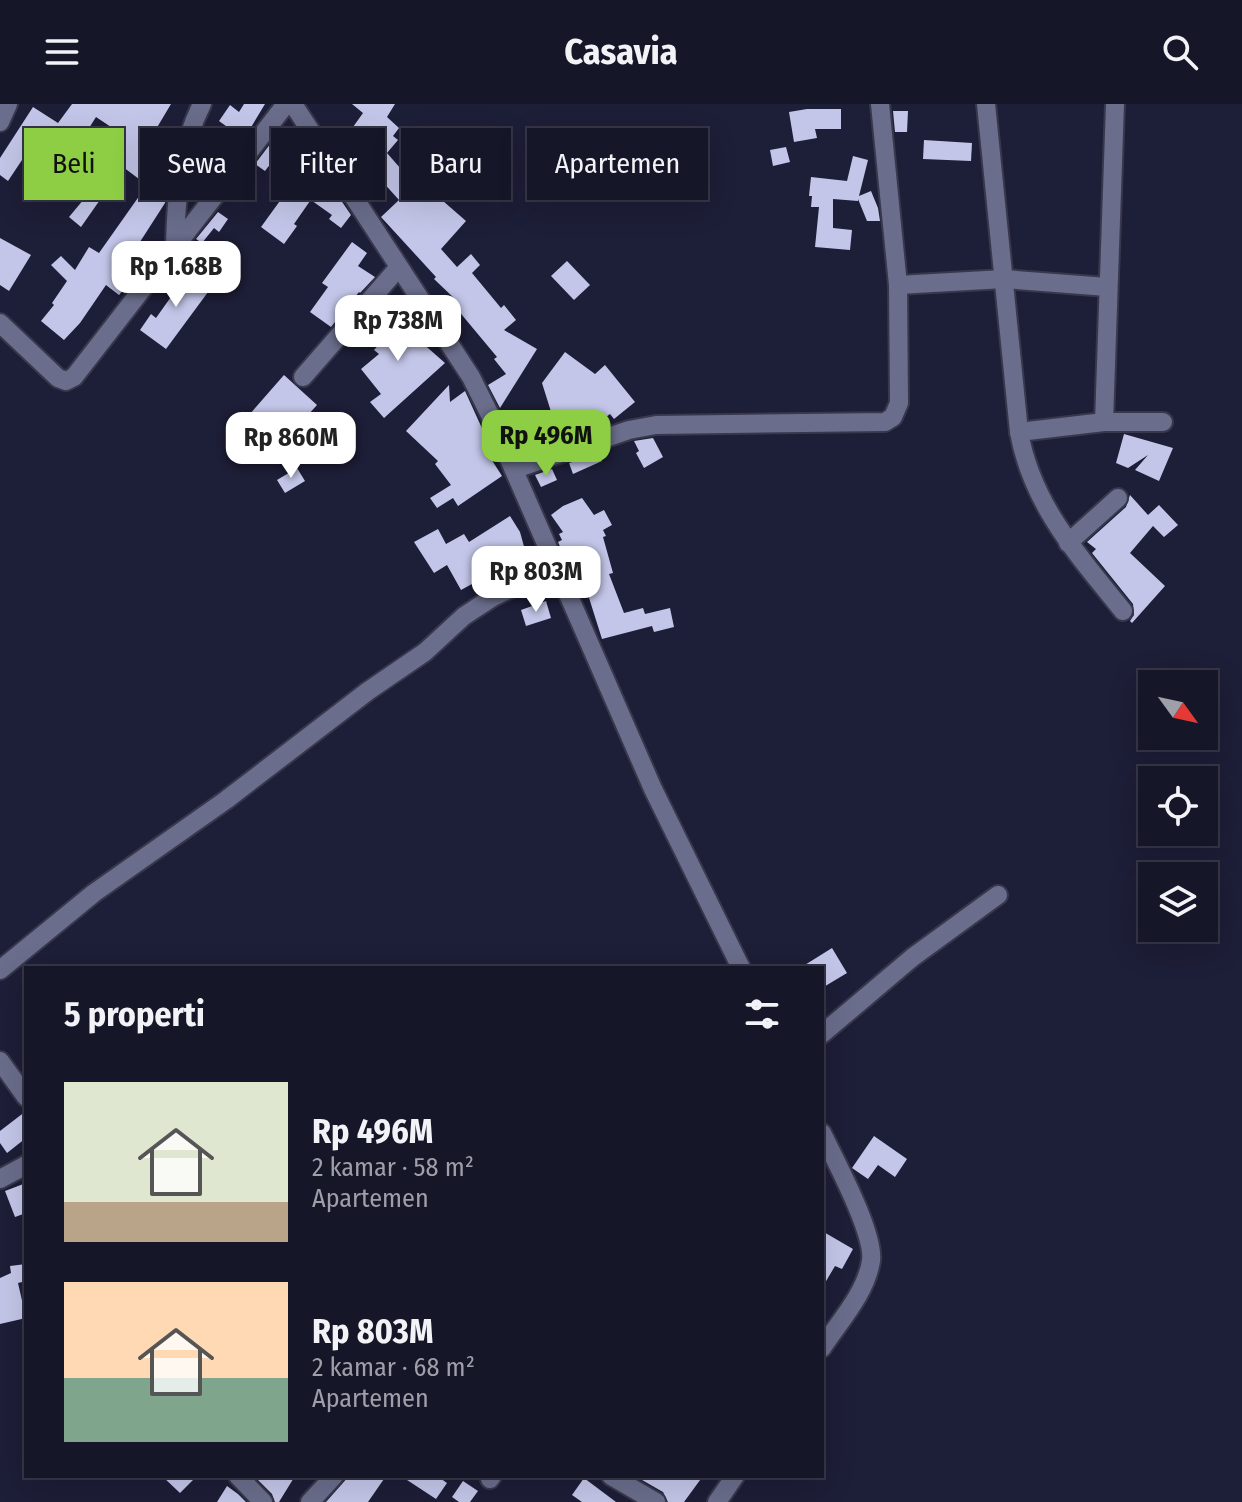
<!DOCTYPE html>
<html lang="id">
<head>
<meta charset="utf-8">
<style>
  :root { --surface:#161629; --page:#1f1f31; --text:#f1f3f6; --muted:#9e9fa8; --line:#353546; --accent:#8dce44 }
  body { margin:0; font-family:"Fira Sans Condensed",sans-serif; background:var(--page); color:var(--text); height:100vh; display:flex; flex-direction:column; font-size:30px; white-space:nowrap }
  * { box-sizing:border-box; margin:0 }
  p { font-size:26px; color:var(--muted) }
  .icon { flex:none; width:44px; height:44px; fill:none; stroke:currentColor; stroke-width:2; stroke-linecap:round; stroke-linejoin:round }
  .map { position:relative; flex:1; overflow:hidden }
  .drawer { position:absolute; left:24px; top:862px; width:800px; height:512px; display:flex; flex-direction:column; background:var(--surface); border-radius:0px; box-shadow:0 8px 32px #0002,0 0 0 2px var(--line) }
  .drawer>* { flex:none }
  .hud { position:absolute; left:24px; top:24px; width:800px; height:72px; display:flex; gap:16px }
  .needle { width:52px; rotate:123deg }
  .fabs { position:absolute; left:1138px; top:566px; display:grid; gap:16px }
  .fabs a { display:grid; place-items:center; width:80px; height:80px; border-radius:0px; background:var(--surface); box-shadow:0 8px 32px #0002,0 0 0 2px var(--line); font-size:40px }
  .price { position:absolute; translate:-50% -68px; padding:0 18px; border-radius:16px; background:#fff; color:#222; font-size:26px; line-height:52px; filter:drop-shadow(0 2px 4px #0008) }
  .price::after { content:''; position:absolute; left:50%; top:48px; width:24px; height:18px; margin-left:-12px; background:inherit; clip-path:polygon(0 0,100% 0,50% 100%) }
  .price.active { background:var(--accent); color:#111 }
  ul { padding:0; list-style:none }
  li { display:flex; align-items:center; gap:24px; height:200px; padding:0 40px }
  li span { display:grid; place-items:center; flex:none; width:224px; height:160px; border-radius:0px; color:#555 }
  li>.icon { margin-inline-start:auto }
  span .icon { width:96px; height:96px; fill:#fffc; stroke-width:1 }
  li b { font-size:34px }
  h2 { display:flex; justify-content:space-between; align-items:center; height:96px; padding:0 40px; font-size:34px }
  .tag { padding:0 28px; border-radius:0px; background:var(--surface); box-shadow:0 8px 32px #0002,0 0 0 2px var(--line); font-size:28px; line-height:72px }
  .tag.active { background:var(--accent); color:#111 }
  header { display:flex; justify-content:space-between; align-items:center; height:104px; padding:0 40px; background:var(--surface); font-size:36px; font-weight:700 }
  .map>svg:first-child { display:block }
</style>
</head>
<body>
<header><svg class="icon" aria-label="menu" viewBox="0 0 24 24"><path d="M4 6h16M4 12h16M4 18h16"/></svg>Casavia<svg class="icon" aria-label="search" viewBox="0 0 24 24"><circle cx="10" cy="10" r="6"/><path d="M15 15l6 6"/></svg></header>
<div class="map">
<svg width="1242" height="1398" viewBox="0 0 1242 1398">
  <rect width="100%" height="100%" fill="#1d1e37"/>
  <g fill="#c3c6e8" fill-rule="evenodd">
    <path d="M 72,0 L 171,0 L 143,47 L 169,66 L 165,99 L 138,141 L 153,151 L 119,191 L 106,181 L 80,219 L 64,236 L 41,217 L 54,201 L 52,199 L 67,177 L 51,161 L 61,152 L 75,166 L 89,143 L 99,149 L 147,81 L 123,63 L 81,123 L 69,113 L 84,95 L 28,55 L 26,58 L 22,56 L 8,77 L 0,71 L 0,54 L 33,3 L 58,19 ZM 96,13 L 117,27 L 90,71 L 69,56 Z"/>
    <polygon points="244,0 265,0 244,35 219,17 230,1 239,8"/>
    <polygon points="352,0 395,0 387,13 399,24 393,32 398,36 387,49 415,81 429,67 443,82 435,90 466,117 441,145 457,163 471,150 480,161 472,169 501,204 504,201 516,216 504,226 537,245 500,304 488,281 506,270 494,255 497,253 452,199 456,196 434,175 436,173 381,113 399,96 372,66 369,71 343,55 340,50 351,32 348,30 363,9"/>
    <polygon points="807,5 841,5 841,25 815,25 817,34 794,38 789,8"/>
    <polygon points="893,7 908,7 907,28 895,28"/>
    <polygon points="274,35 284,42 265,67 255,60"/>
    <polygon points="924,36 972,39 971,57 923,55"/>
    <polygon points="786,43 790,58 773,62 770,46"/>
    <polygon points="853,52 868,56 859,92 871,87 878,104 880,117 867,117 858,95 858,97 833,95 833,124 852,126 850,146 815,143 819,103 811,103 812,92 809,92 811,73 847,77"/>
    <polygon points="321,76 334,86 351,111 341,124 329,115 332,111 308,94"/>
    <polygon points="290,83 310,97 294,120 297,122 284,140 261,123"/>
    <polygon points="218,108 228,115 219,128 214,124 202,139 196,135"/>
    <polygon points="0,134 31,151 9,187 0,181"/>
    <polygon points="352,138 367,149 358,162 375,173 360,189 359,188 331,223 310,208 328,183 322,179"/>
    <polygon points="567,157 590,181 574,196 551,172"/>
    <polygon points="182,163 211,184 166,245 140,226 151,210 156,214 178,183 171,178"/>
    <polygon points="385,203 397,210 394,214 445,259 384,314 370,298 381,290 361,265 379,250 374,246 382,237 367,226"/>
    <polygon points="565,248 595,270 605,261 635,298 614,315 610,310 586,328 570,307 553,314 542,279"/>
    <polygon points="284,271 317,301 292,329 276,315 266,326 249,311"/>
    <polygon points="449,281 450,298 465,287 491,344 486,347 502,372 458,402 453,394 437,404 430,394 451,381 435,360 438,357 406,327"/>
    <polygon points="533,328 541,343 520,351 514,337"/>
    <polygon points="1124,330 1173,344 1159,377 1135,366 1148,351 1128,364 1116,359"/>
    <polygon points="653,334 663,353 644,364 636,349 639,347 634,337"/>
    <polygon points="597,350 602,357 573,370 569,359"/>
    <polygon points="297,364 305,377 285,389 277,376"/>
    <polygon points="552,365 557,376 541,383 535,371"/>
    <polygon points="1130,391 1148,411 1159,401 1178,421 1164,433 1153,422 1130,449 1165,482 1132,519 1130,517 1134,511 1133,500 1092,449 1096,445 1087,438 1126,403"/>
    <polygon points="582,394 594,411 604,406 612,421 603,426 606,432 603,433 613,469 609,470 624,509 643,504 645,510 670,504 674,523 654,528 652,522 602,535 584,478 577,481 558,438 562,436 559,430 563,428 551,411 563,402"/>
    <polygon points="510,412 520,428 528,457 490,470 461,486 447,461 434,469 414,438 438,425 446,440 464,430 469,438"/>
    <polygon points="546,497 551,514 526,522 521,506"/>
    <polygon points="832,844 847,869 822,884 822,864 800,864"/>
    <polygon points="26,1007 26,1034 7,1049 0,1039 0,1027"/>
    <polygon points="874,1032 907,1055 895,1073 878,1061 868,1075 852,1064"/>
    <polygon points="26,1079 26,1109 15,1113 5,1087"/>
    <polygon points="822,1127 853,1145 842,1165 835,1162 822,1184"/>
    <polygon points="26,1160 26,1177 18,1179 26,1214 0,1220 0,1174 11,1169 10,1162"/>
    <polygon points="162,1372 197,1372 180,1389"/>
    <polygon points="295,1372 279,1398 275,1398 272,1390 255,1373"/>
    <polygon points="349,1372 386,1372 368,1398 326,1398"/>
    <polygon points="401,1372 437,1372 447,1379 436,1395"/>
    <polygon points="635,1372 703,1372 684,1398 668,1398 663,1388"/>
    <polygon points="584,1374 616,1398 582,1398 572,1391"/>
    <polygon points="463,1377 478,1387 470,1398 459,1398 452,1393"/>
    <polygon points="227,1382 238,1390 246,1398 217,1398"/>
  </g>
  <g fill="none" stroke-linecap="round" stroke-linejoin="round">
    <defs>
      <g id="minor">
        <polyline points="293,0 471,273 489,309 653,685 741,864"/>
        <path d="M 986,0 L 1019,328 C 1032,401 1078,451 1123,507"/>
        <polyline points="0,18 8,0"/>
        <path d="M 175,143 C 176,95 180,43 202,0"/>
        <polyline points="898,181 1004,175 1107,183"/>
        <polyline points="0,219 58,274 66,277 74,273 286,0"/>
        <polyline points="303,273 399,163"/>
        <polyline points="1104,318 1115,0"/>
        <polyline points="1019,328 1104,318 1163,318"/>
        <polyline points="515,365 629,326 656,321 885,318 893,313 899,299 898,181 880,0"/>
        <polyline points="1068,439 1118,394"/>
        <polyline points="0,866 94,789 226,696 368,587 425,548 464,512 493,493 556,463"/>
        <polyline points="822,930 913,853 998,791"/>
        <polyline points="0,957 26,993"/>
        <path d="M 822,1029 C 835,1056 875,1130 871,1157 C 866,1189 839,1218 822,1244"/>
        <polyline points="0,1075 26,1061"/>
        <polyline points="238,1372 263,1398"/>
        <polyline points="611,1372 656,1398"/>
        <polyline points="490,1375 492,1372"/>
        <polyline points="310,1398 334,1372"/>
        <polyline points="717,1398 735,1372"/>
      </g>
    </defs>
    <use href="#minor" stroke="#38374c" stroke-width="22"/>
    <use href="#minor" stroke="#6a6d8b" stroke-width="18"/>
  </g>
</svg>
<div class="fabs">
<a><svg class="needle" viewBox="-14 -14 28 28"><path d="M0-13l5 13h-10z" fill="#e53935"/><path d="M0 13l5-13h-10z" fill="#9e9fa8"/></svg></a>
<a><svg class="icon" aria-label="locate" viewBox="0 0 24 24"><circle cx="12" cy="12" r="6"/><path d="M12 2v4M12 18v4M2 12h4M18 12h4"/></svg></a>
<a><svg class="icon" aria-label="layers" viewBox="0 0 24 24"><path d="M12 4l9 5-9 5-9-5zM3 14l9 5 9-5"/></svg></a>
</div>
<b class="price" style="left:176px;top:205px">Rp 1.68B</b>
<b class="price" style="left:398px;top:259px">Rp 738M</b>
<b class="price active" style="left:546px;top:374px">Rp 496M</b>
<b class="price" style="left:291px;top:376px">Rp 860M</b>
<b class="price" style="left:536px;top:510px">Rp 803M</b>
<div class="hud">
<a class="tag active">Beli</a>
<a class="tag">Sewa</a>
<a class="tag">Filter</a>
<a class="tag">Baru</a>
<a class="tag">Apartemen</a>
</div>
<section class="drawer">
<h2>5 properti<svg class="icon" aria-label="filters" viewBox="0 0 24 24"><path d="M4 7h16M4 17h16"/><circle cx="9" cy="7" r="2"/><circle cx="15" cy="17" r="2"/></svg></h2>
<ul>
<li><span style="background:linear-gradient(#dfe7d0 75%,#b9a48a 0)"><svg class="icon" aria-label="home" viewBox="0 0 24 24"><path d="M3 11l9-7 9 7M6 9v11h12V9"/></svg></span><div><b>Rp 496M</b><p>2 kamar · 58 m²</p><p>Apartemen</p></div></li>
<li><span style="background:linear-gradient(#ffd9b3 60%,#7fa58c 0)"><svg class="icon" aria-label="home" viewBox="0 0 24 24"><path d="M3 11l9-7 9 7M6 9v11h12V9"/></svg></span><div><b>Rp 803M</b><p>2 kamar · 68 m²</p><p>Apartemen</p></div></li>
</ul>
</section>
</div>
</body>
</html>
